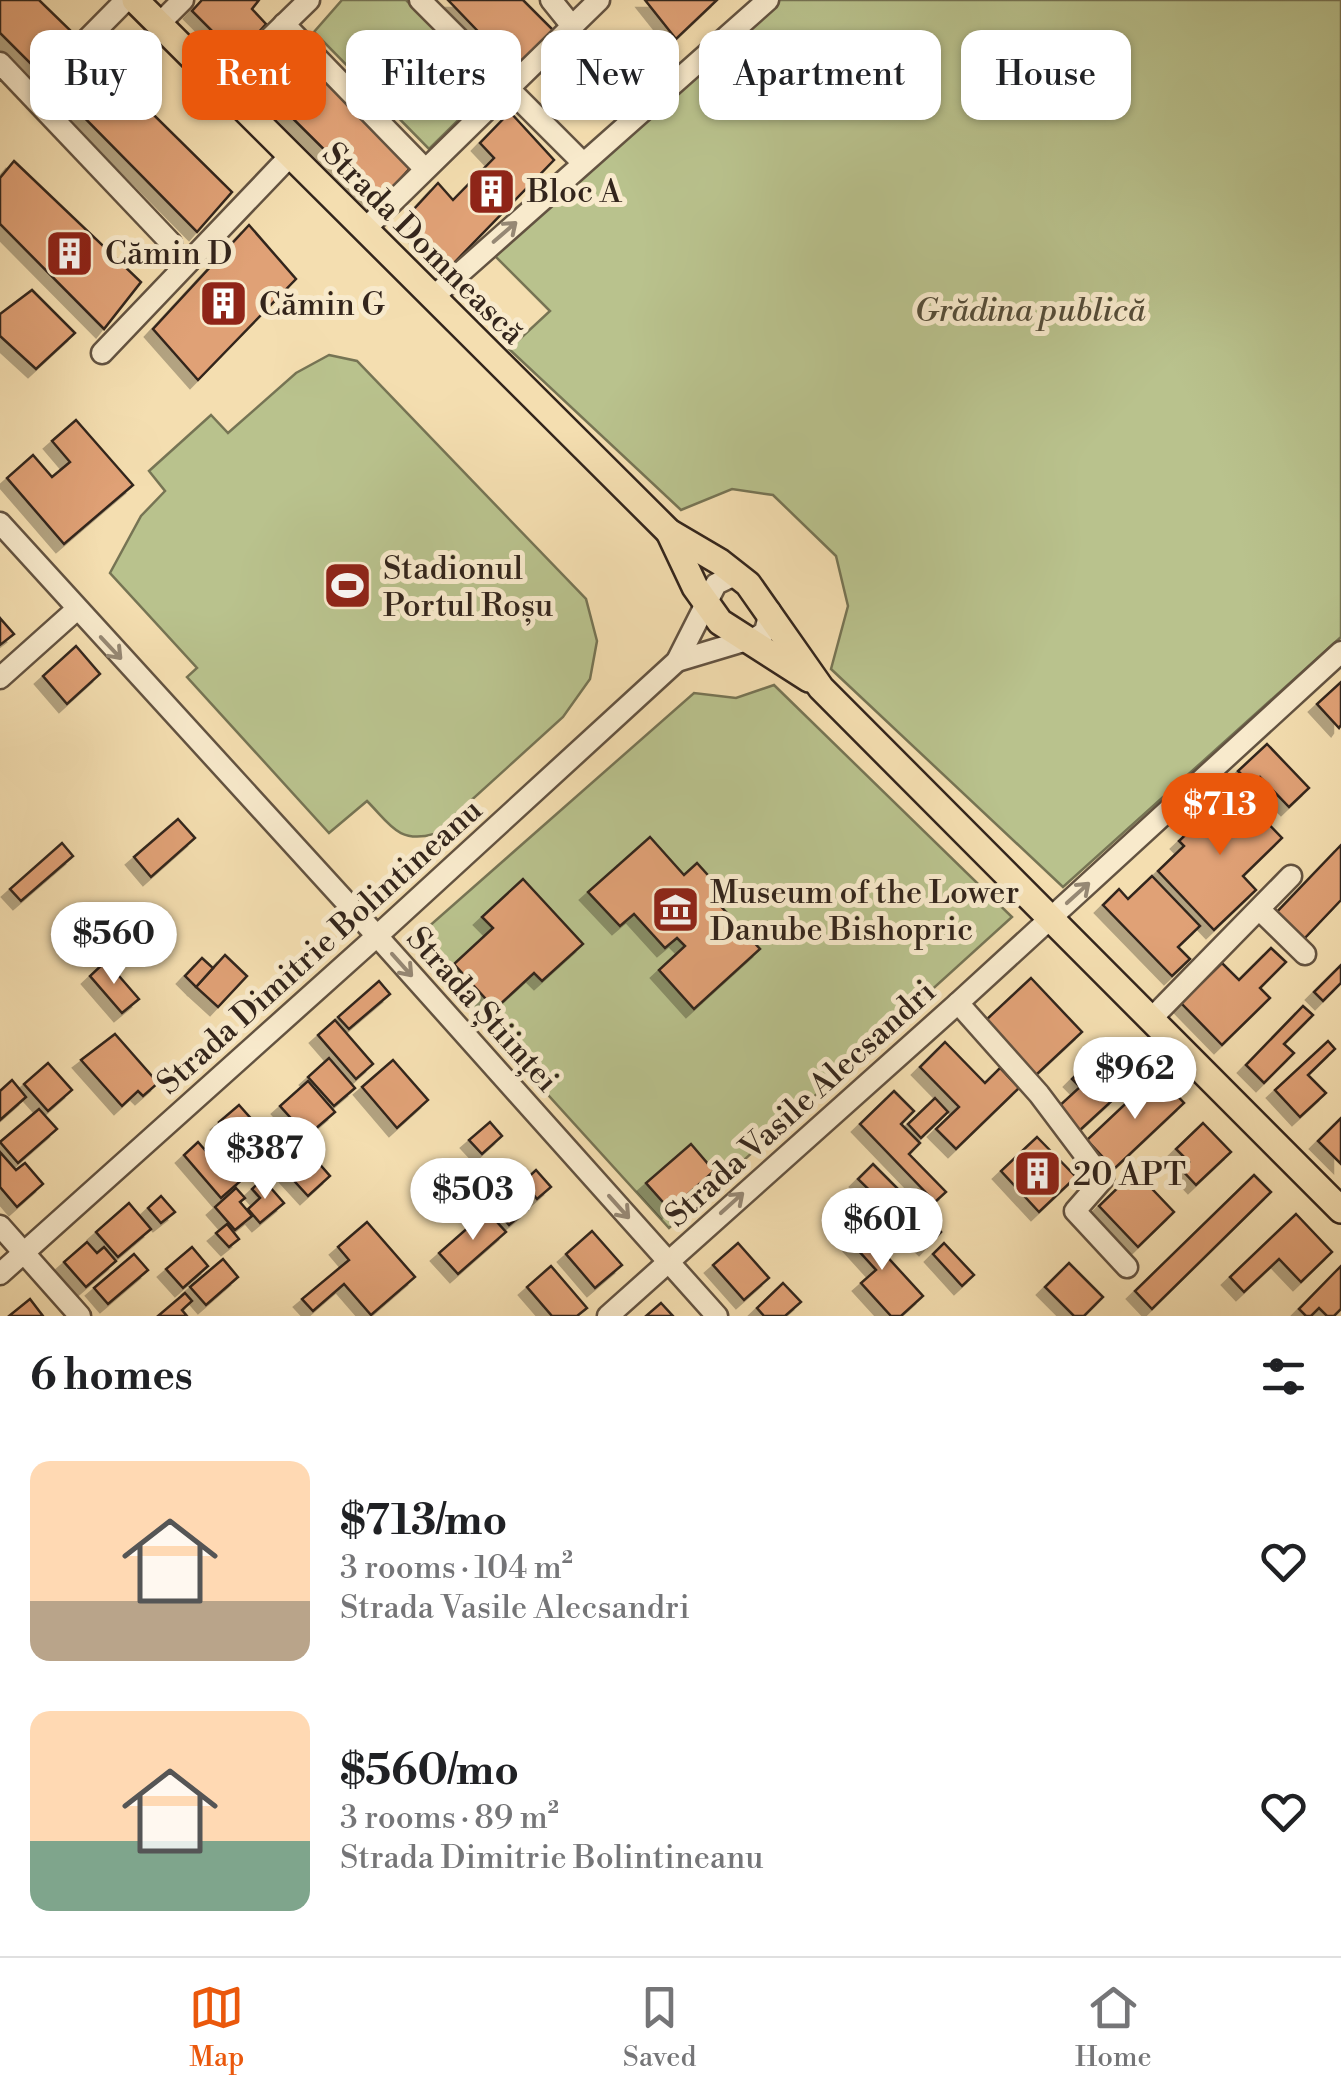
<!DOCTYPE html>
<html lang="en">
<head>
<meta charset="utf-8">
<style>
  :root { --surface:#fff; --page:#f6f6f6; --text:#202124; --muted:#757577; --line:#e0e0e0; --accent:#ea580c }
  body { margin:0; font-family:"Libre Bodoni",serif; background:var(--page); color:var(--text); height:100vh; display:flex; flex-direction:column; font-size:38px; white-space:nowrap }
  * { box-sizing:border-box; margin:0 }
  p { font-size:32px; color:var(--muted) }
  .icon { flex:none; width:55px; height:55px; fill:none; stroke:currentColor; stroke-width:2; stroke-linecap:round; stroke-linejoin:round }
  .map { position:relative; height:1316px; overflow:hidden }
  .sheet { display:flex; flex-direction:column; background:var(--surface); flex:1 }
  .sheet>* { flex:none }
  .banner { position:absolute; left:30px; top:30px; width:1282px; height:90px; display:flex; gap:20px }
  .price { position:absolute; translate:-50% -85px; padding:0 22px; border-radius:35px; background:#fff; color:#222; font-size:32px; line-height:65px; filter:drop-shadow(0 2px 5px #0008) }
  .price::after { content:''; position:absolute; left:50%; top:60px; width:30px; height:22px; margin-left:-15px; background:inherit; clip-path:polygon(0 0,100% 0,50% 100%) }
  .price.active { background:var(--accent); color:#fff }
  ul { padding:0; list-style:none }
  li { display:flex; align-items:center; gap:30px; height:250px; padding:0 30px }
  li span { display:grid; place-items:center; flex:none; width:280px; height:200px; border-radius:20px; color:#555 }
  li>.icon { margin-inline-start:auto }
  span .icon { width:120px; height:120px; fill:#fffc; stroke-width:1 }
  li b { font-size:42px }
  h2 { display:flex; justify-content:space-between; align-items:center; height:120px; padding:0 30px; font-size:42px }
  .tag { padding:0 35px; border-radius:20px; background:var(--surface); box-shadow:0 2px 8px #0004; font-size:35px; line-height:90px }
  .tag.active { background:var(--accent); color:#fff }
  .tab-bar { display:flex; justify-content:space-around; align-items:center; height:140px; border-top:2px solid var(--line); background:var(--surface); font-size:28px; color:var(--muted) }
  .tab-bar a { display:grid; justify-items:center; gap:5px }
  .tab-bar .active { color:var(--accent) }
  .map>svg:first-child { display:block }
</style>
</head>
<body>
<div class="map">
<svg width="1341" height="1316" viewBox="0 0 1341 1316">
  <defs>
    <filter id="shadow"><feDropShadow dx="-8" dy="8" stdDeviation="0" flood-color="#0004"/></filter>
  </defs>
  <rect width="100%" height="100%" fill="#f4deb0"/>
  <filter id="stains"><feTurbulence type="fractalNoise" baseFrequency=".002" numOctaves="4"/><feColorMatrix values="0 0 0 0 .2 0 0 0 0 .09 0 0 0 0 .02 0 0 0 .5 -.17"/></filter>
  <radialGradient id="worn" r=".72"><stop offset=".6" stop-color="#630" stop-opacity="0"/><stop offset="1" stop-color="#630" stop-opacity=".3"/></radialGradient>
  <g fill="#b9c28d" stroke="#767454" stroke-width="2.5">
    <polygon points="342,0 406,0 492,87 429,149 314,32"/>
    <polygon points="768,0 1341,0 1341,637 1063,887 831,669 848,606 836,556 773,495 732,489 681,510 509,349 550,311 487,248"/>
    <path d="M 329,355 L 357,361 L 586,599 L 597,641 L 590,679 L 563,717 L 434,834 C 398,844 390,824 367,801 L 329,833 L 187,677 L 197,668 L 110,573 L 141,516 L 165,491 L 149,471 L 211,415 L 228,433 L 296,373 Z"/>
    <polygon points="774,685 1012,917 669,1228 410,943 694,693 736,698"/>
  </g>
  <g fill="#e0a176" stroke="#33251c" stroke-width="2.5" filter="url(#shadow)">
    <polygon points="0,0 39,0 73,33 39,72 0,33"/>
    <polygon points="202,0 259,0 252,9 266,24 237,56 192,11"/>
    <polygon points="448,0 523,0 555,32 518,73"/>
    <polygon points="645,0 717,0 676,39"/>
    <polygon points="295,47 413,165 378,203 259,85"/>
    <polygon points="93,55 232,192 197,232 59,92"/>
    <polygon points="510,112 554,160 450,267 403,221 438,183 453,200 494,158 480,143"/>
    <polygon points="14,161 141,282 104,329 0,224 0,178"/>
    <polygon points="249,225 296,279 198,380 153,329"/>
    <polygon points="32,290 75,333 36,369 0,336 0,314"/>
    <polygon points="76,420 133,485 64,544 7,478 33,455 52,477 70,462 52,441"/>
    <polygon points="0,618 14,634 0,645"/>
    <polygon points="76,646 100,674 67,704 43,676"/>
    <polygon points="1341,682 1341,725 1339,728 1317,704"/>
    <polygon points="1267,744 1309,788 1289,807 1260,777 1252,785 1238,771"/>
    <polygon points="1234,788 1282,838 1243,876 1256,890 1214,930 1158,871 1184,846 1179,841"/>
    <polygon points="178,819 195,838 151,877 134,857"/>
    <polygon points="650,837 684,875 697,863 724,893 716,901 760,949 694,1009 659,970 685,946 677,938 665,948 634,914 620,926 588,892"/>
    <polygon points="62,843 73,856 21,901 10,889"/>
    <polygon points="1341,845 1341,900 1303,940 1275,914"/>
    <polygon points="1152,876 1200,926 1178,947 1190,959 1172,976 1103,905 1119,889 1128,899"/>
    <polygon points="523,879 583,944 542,981 534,973 495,1009 454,964 493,928 482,917"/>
    <polygon points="1271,948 1286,962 1260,988 1270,998 1222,1045 1181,1003 1222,963 1239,980"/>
    <polygon points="225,955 247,976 218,1007 196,987"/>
    <polygon points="202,958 213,968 196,987 185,976"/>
    <polygon points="106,961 139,999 122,1013 90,976"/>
    <polygon points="1341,965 1341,983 1323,1001 1314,992"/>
    <polygon points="1031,978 1082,1032 1036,1075 985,1021"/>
    <polygon points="379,981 390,994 349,1029 338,1017"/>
    <polygon points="1303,1006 1313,1015 1284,1044 1294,1053 1264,1083 1246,1065"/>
    <polygon points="335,1020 373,1064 356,1079 318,1035"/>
    <polygon points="115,1034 158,1083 143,1096 138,1091 122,1106 81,1060"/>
    <polygon points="1328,1041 1335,1049 1308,1075 1326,1093 1300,1117 1275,1090"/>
    <polygon points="945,1042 985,1083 1000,1068 1019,1088 956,1149 936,1129 959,1107 920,1067"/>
    <polygon points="1105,1047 1134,1076 1119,1091 1090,1062"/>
    <polygon points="329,1058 355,1088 334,1106 308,1077"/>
    <polygon points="393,1060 428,1100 397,1128 362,1087"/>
    <polygon points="48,1063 72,1090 48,1111 24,1084"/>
    <polygon points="1086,1065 1116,1097 1079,1131 1057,1108 1080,1087 1072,1079"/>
    <polygon points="1157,1074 1184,1103 1114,1169 1087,1140"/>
    <polygon points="12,1080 26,1097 0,1120 0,1091"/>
    <polygon points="308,1081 335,1112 307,1136 280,1106"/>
    <polygon points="894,1091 914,1111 901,1124 920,1143 909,1154 946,1192 935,1202 860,1124"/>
    <polygon points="935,1098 948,1112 921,1138 908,1124"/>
    <polygon points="239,1105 271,1141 251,1158 219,1122"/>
    <polygon points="39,1109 57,1129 18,1163 0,1142"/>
    <polygon points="1341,1118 1341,1164 1318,1141"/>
    <polygon points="490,1122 502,1136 482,1154 469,1140"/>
    <polygon points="1203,1123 1231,1152 1196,1185 1181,1169 1189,1162 1176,1149"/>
    <polygon points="1037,1137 1076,1177 1039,1212 1001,1171"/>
    <polygon points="198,1142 212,1158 220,1151 244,1178 221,1198 184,1155"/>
    <polygon points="691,1144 714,1171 670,1210 646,1183"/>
    <polygon points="0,1152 16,1170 25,1163 43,1184 17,1207 0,1187"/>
    <polygon points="309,1152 330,1176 308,1196 286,1172"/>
    <polygon points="873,1164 941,1232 927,1247 858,1179"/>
    <polygon points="536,1170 551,1187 537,1199 523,1182"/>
    <polygon points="1135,1171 1174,1212 1138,1247 1099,1206"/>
    <polygon points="1254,1175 1271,1192 1152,1309 1135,1291"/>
    <polygon points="263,1179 284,1203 260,1223 248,1209 260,1198 252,1189"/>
    <polygon points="236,1188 245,1198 240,1202 252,1216 235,1230 215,1207"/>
    <polygon points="508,1189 527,1210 509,1225 491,1204"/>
    <polygon points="161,1196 175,1212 161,1223 148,1208"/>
    <polygon points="129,1203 151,1229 118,1257 96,1232"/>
    <polygon points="487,1211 506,1232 458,1274 439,1253"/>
    <polygon points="1296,1214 1332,1252 1301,1282 1279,1259 1244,1292 1230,1277"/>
    <polygon points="850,1216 923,1296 901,1316 891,1316 861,1283 876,1270 837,1227"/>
    <polygon points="367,1222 415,1277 371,1315 344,1284 313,1311 302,1299 349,1260 338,1247"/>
    <polygon points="227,1224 239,1239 229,1247 216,1233"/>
    <polygon points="592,1231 622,1265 595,1288 566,1254"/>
    <polygon points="87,1242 97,1253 104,1247 116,1261 86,1287 64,1262"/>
    <polygon points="738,1243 769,1278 744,1300 713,1265"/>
    <polygon points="944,1243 974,1275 962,1286 933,1254"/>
    <polygon points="192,1247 208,1266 183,1288 166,1269"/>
    <polygon points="134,1254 148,1270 108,1304 94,1288"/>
    <polygon points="223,1259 238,1277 206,1305 190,1287"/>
    <polygon points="1069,1263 1103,1297 1084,1316 1074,1316 1045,1287"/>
    <polygon points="551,1266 587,1308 577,1316 552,1316 527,1287"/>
    <polygon points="1341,1266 1341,1309 1334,1316 1327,1316 1319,1308 1311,1316 1306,1316 1299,1309"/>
    <polygon points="783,1283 801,1302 785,1316 764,1316 757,1308"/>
    <polygon points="185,1293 192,1301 182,1310 187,1316 158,1316"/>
    <polygon points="30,1299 43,1316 9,1316"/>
    <polygon points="661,1303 673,1316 646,1316"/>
  </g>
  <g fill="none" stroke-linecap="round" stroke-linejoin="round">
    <defs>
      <g id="minor">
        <polyline points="420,0 583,163"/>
        <polyline points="551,0 572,26"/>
        <polyline points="159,24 183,0"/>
        <polyline points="284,24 424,168"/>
        <polyline points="0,63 171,243"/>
        <polyline points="221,86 309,0"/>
        <polyline points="32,95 126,0"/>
        <polyline points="364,230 599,0"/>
        <polyline points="433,297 768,0"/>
        <polyline points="102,353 290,156"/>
        <polyline points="0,523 377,936 717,1316"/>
        <polyline points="677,661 757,637 765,632 770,611"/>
        <polyline points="0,678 76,610"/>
        <polyline points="1260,910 1305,954"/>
        <polyline points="958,1003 1039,1094 1103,1179 1075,1211 1127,1267"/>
        <polyline points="1152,1018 1291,876"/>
        <polyline points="0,1226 80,1316"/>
        <polyline points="0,1274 377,936 677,661 716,584 737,574"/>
        <polyline points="608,1316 958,1003 1341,652"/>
      </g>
      <g id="major">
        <polyline points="135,0 669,532 720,562 748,584 821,688 1341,1210"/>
        <polyline points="669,532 695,587 720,622 809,679"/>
      </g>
    </defs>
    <use href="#minor" stroke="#635341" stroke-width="25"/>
    <use href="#major" stroke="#33251c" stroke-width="30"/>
    <use href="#minor" stroke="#f8eacc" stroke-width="20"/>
    <use href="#major" stroke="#f4deb0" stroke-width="25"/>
  </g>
  <defs><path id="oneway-shaft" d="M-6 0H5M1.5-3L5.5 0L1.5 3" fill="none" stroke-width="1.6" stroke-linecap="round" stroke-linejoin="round" transform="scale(2.5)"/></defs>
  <g stroke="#968874">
    <use href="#oneway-shaft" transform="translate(505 232) rotate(-41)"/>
    <use href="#oneway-shaft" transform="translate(111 648) rotate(47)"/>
    <use href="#oneway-shaft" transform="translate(1078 893) rotate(-42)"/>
    <use href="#oneway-shaft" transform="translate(402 965) rotate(48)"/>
    <use href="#oneway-shaft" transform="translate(732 1203) rotate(-42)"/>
    <use href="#oneway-shaft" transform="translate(619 1207) rotate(48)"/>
  </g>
  <defs>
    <symbol id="building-square" viewBox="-11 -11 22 22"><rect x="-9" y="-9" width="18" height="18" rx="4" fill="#8f2418" stroke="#f8eacc"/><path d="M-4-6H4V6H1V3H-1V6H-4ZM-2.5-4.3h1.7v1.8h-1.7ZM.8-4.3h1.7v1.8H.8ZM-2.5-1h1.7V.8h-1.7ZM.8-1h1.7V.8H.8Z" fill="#fff"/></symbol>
    <symbol id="stadium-square" viewBox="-11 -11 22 22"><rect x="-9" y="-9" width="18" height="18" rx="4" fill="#8f2418" stroke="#f8eacc"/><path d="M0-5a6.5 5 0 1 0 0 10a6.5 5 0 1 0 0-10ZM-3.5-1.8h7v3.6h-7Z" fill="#fff"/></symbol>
    <symbol id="museum-square" viewBox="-11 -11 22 22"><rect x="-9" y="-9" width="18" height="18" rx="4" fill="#8f2418" stroke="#f8eacc"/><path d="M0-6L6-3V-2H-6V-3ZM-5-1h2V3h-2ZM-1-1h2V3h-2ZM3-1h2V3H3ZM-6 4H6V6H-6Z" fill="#fff"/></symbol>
  </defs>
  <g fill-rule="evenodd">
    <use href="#building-square" x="464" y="164" width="55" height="55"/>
    <use href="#building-square" x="42" y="226" width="55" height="55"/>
    <use href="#building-square" x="196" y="276" width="55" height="55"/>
    <use href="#stadium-square" x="320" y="558" width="55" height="55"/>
    <use href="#museum-square" x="648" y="882" width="55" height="55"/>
    <use href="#building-square" x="1010" y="1146" width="55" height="55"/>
  </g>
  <g text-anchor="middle" stroke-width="10" stroke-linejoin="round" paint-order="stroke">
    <g font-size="32" fill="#33251c" stroke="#f8eacc" text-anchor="start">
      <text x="527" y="202">Bloc A</text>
      <text x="105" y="264">Cămin D</text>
      <text x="259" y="315">Cămin G</text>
      <text x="383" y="579">Stadionul<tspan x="383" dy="37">Portul Roșu</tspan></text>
      <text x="710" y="903">Museum of the Lower<tspan x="710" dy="37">Danube Bishopric</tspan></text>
      <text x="1073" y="1185">20 APT</text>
    </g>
    <g font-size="32" fill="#33251c" stroke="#f8eacc">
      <text transform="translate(424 243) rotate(45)" y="11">Strada Domnească</text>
      <text transform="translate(319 946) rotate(-42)" y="11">Strada Dimitrie Bolintineanu</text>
      <text transform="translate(483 1009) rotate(48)" y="11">Strada Științei</text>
      <text transform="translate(800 1103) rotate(-42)" y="11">Strada Vasile Alecsandri</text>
    </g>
    <g font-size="32" font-style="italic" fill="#544c38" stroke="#f8eacc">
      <text x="1030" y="321">Grădina publică</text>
    </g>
  </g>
  <rect width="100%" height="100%" filter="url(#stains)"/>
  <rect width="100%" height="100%" fill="url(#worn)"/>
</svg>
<b class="price active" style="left:1220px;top:858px">$713</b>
<b class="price" style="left:114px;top:987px">$560</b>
<b class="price" style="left:1135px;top:1122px">$962</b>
<b class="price" style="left:265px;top:1202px">$387</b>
<b class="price" style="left:473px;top:1243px">$503</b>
<b class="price" style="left:882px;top:1273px">$601</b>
<div class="banner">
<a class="tag">Buy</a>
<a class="tag active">Rent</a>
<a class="tag">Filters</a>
<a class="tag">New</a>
<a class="tag">Apartment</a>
<a class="tag">House</a>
</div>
</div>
<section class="sheet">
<h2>6 homes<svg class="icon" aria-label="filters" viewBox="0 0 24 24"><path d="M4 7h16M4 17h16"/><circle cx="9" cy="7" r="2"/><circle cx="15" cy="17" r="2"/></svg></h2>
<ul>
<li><span style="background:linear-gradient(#ffd9b3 70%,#b9a48a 0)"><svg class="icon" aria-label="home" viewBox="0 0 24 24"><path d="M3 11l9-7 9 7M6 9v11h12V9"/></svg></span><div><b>$713/mo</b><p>3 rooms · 104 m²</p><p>Strada Vasile Alecsandri</p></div><svg class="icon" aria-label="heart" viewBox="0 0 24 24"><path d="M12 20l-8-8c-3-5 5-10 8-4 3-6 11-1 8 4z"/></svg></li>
<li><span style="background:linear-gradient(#ffd9b3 65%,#7fa58c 0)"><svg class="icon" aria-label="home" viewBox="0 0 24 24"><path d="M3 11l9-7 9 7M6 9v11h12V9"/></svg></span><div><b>$560/mo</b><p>3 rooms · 89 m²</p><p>Strada Dimitrie Bolintineanu</p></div><svg class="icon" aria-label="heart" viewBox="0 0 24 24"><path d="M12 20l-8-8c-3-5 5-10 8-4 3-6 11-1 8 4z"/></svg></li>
</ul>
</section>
<nav class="tab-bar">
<a class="active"><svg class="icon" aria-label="map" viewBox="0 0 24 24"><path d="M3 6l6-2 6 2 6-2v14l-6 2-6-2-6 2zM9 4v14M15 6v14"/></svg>Map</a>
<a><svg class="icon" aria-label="saved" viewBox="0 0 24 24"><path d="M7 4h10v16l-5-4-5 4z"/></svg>Saved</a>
<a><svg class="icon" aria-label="home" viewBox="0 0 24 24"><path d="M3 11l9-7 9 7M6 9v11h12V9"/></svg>Home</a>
</nav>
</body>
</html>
